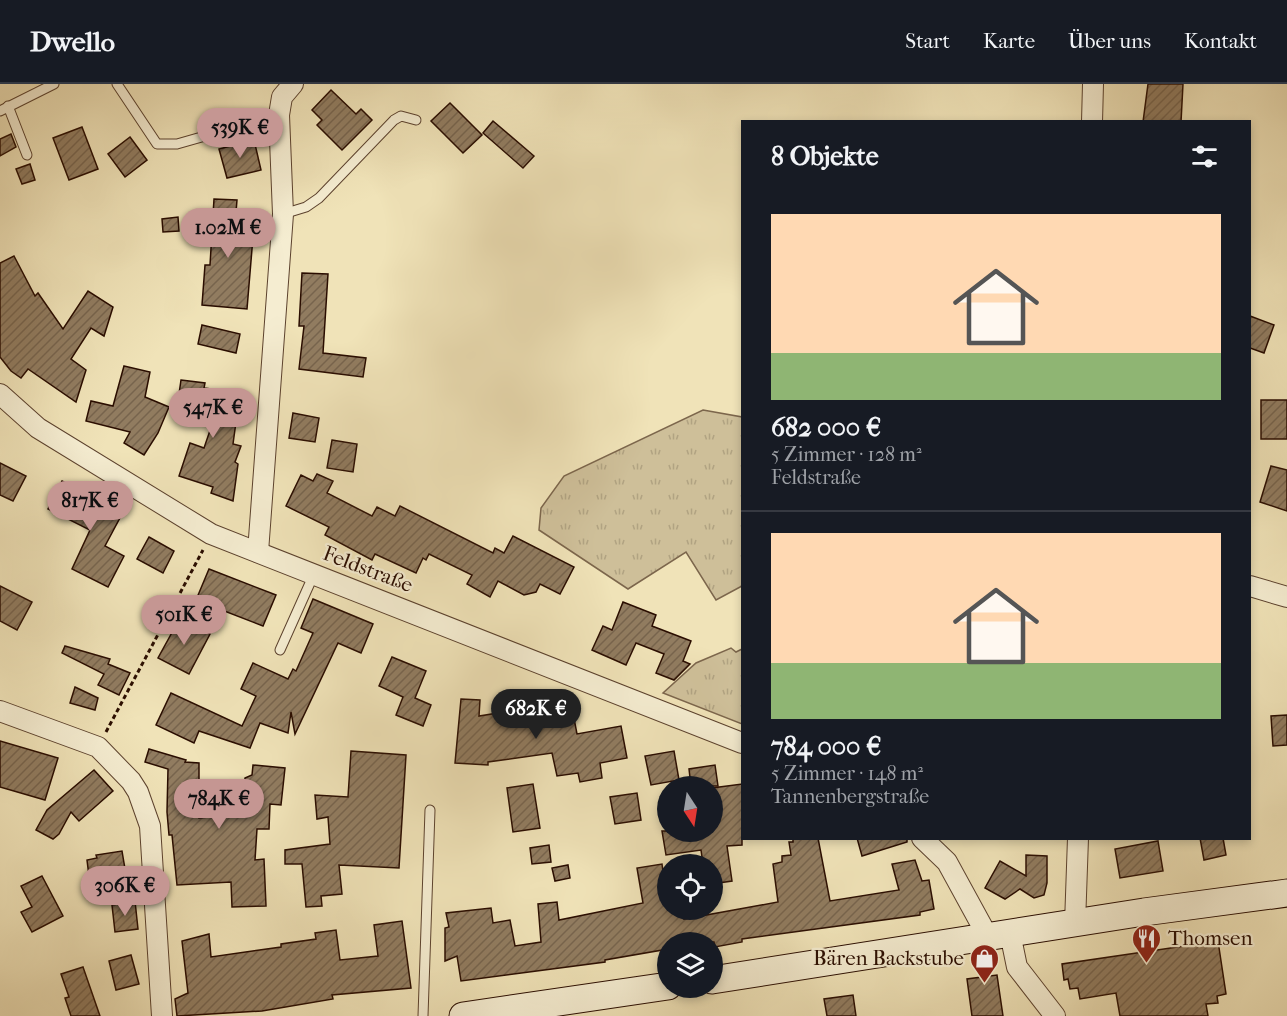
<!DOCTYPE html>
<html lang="de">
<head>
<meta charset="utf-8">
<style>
  :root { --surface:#171b24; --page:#20242c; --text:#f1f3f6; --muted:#9ea1a6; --line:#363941; --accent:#c59692 }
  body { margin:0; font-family:"IM FELL French Canon",serif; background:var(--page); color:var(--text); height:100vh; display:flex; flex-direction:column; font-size:22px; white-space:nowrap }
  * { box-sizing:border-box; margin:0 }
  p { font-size:20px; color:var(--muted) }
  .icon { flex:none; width:33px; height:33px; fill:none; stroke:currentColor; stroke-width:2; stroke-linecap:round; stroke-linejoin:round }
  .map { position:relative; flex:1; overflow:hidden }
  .sheet { position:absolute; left:741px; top:36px; width:510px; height:720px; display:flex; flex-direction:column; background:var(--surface); border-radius:0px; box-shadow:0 3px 9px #0003 }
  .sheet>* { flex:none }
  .needle { width:39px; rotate:168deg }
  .controls { position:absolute; left:657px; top:692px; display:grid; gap:12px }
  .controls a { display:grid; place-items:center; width:66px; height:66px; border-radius:50%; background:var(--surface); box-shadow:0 3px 9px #0003; font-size:30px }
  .price { position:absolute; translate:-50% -51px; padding:0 14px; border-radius:21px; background:var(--accent); color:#111; font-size:20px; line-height:39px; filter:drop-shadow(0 2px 3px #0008) }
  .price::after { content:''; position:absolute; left:50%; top:36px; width:18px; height:14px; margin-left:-9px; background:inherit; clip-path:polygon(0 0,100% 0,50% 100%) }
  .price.active { background:#222; color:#fff }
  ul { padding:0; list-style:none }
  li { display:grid; align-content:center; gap:12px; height:318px; padding:0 30px }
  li+li { border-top:2px solid var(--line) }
  li span { display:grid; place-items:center; height:186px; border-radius:0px; color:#555 }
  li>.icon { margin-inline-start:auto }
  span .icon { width:108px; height:108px; fill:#fffc; stroke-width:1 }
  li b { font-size:26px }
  h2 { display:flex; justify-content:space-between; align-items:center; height:72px; padding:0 30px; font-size:26px }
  header { display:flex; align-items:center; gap:36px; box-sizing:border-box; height:84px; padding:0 30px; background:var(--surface); border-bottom:2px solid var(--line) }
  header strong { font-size:28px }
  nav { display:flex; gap:33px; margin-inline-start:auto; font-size:21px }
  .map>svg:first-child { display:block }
</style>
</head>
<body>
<header>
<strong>Dwello</strong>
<nav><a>Start</a><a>Karte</a><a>Über uns</a><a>Kontakt</a></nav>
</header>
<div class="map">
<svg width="1287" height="932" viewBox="0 0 1287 932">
  <defs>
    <pattern id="grass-tufts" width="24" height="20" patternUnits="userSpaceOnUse" patternTransform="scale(1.5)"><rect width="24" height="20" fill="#cebf99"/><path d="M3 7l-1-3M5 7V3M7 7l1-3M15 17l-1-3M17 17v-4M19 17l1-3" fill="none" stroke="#b1a382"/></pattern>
    <pattern id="building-hatch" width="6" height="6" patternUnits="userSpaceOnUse" patternTransform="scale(1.5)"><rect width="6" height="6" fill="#917c60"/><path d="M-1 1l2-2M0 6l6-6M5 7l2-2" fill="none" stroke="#77644d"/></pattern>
  </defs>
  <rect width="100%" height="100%" fill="#f0e3b8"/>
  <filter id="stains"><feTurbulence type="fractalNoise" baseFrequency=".00333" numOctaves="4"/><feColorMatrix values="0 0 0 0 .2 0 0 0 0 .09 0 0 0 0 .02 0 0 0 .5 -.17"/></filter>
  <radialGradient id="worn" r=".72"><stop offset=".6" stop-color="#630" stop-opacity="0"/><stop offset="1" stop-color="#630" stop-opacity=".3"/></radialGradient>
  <g fill="url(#grass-tufts)" stroke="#7c664c" stroke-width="1.5">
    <polygon points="703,326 742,333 742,502 716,516 686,468 628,505 539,446 541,424 564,392"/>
    <polygon points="731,564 736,568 742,565 742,640 663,609 696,579"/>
  </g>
  <g fill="url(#building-hatch)" stroke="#2a0d00" stroke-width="1.5">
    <polygon points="1148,0 1183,0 1181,38 1143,38"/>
    <polygon points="331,6 356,30 361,25 372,36 342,66 317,41 322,36 312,26"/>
    <polygon points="450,19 482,51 463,69 431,37"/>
    <polygon points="493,37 534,72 523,84 483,49"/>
    <polygon points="82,43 98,85 69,96 53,54"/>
    <polygon points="11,50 16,63 0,72 0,55"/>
    <polygon points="130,53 147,76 125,93 108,70"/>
    <polygon points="254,56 261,86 227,94 219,65"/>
    <polygon points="30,80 35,96 22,100 16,85"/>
    <polygon points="214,115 237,116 235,140 254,141 247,225 202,221 205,181 210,181"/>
    <polygon points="178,133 179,147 163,148 162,135"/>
    <polygon points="14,172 35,212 38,209 63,245 88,207 113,223 104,252 91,244 71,275 86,286 76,318 28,285 21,294 11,287 0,273 0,179"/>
    <polygon points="302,189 328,190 323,269 366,274 363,293 299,285 304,242 299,242"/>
    <polygon points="1250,232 1274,241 1264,269 1250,264"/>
    <polygon points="202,241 240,250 236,269 198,260"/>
    <polygon points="124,282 150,288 145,313 169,323 158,349 144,371 124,359 130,348 86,337 91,317 113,322"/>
    <polygon points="181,296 205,299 204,304 240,309 233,360 241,362 235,378 238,380 233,417 211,409 213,403 179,392 190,359 204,364 216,329 177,324"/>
    <rect x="1261" y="316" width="26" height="39"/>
    <polygon points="293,329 319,334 315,358 289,354"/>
    <polygon points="332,356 357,360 353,388 327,384"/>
    <polygon points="0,379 26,392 13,417 0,411"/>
    <polygon points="1271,382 1287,386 1287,427 1260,418"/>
    <polygon points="317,390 333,397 327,409 372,432 377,423 395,432 400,422 493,469 495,464 504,469 513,452 574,483 560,510 540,500 536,508 524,511 498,497 490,513 467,500 472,491 429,470 426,476 423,474 416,489 375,470 372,476 325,451 329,443 286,422 301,391 313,397"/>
    <polygon points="62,397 122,430 105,462 124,472 108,503 72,485 90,446 48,425"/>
    <polygon points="149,453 174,467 163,489 137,475"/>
    <polygon points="209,485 276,511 263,542 196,516"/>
    <polygon points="0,502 32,518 17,546 0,537"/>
    <polygon points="313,515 373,540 361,569 338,559 295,650 291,628 288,649 260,639 250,664 199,647 194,659 156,641 171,609 242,642 256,612 241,605 253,579 288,595 293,585 296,587 313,549 301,544"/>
    <polygon points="623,518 656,531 652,542 691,557 683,577 690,580 674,596 656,589 664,570 636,559 626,581 592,566 603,542 612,546"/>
    <polygon points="180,534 210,550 189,590 158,574"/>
    <polygon points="65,562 110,575 108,580 130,589 119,611 98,601 104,590 62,569"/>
    <polygon points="392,573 426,587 415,614 431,621 423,642 396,631 403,613 379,602"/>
    <polygon points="75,603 98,614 95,626 70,619"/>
    <polygon points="461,615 480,616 479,632 523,625 524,633 572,624 577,650 621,642 627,674 600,679 602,694 580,698 578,689 557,692 552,669 488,678 488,681 455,679"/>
    <polygon points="1287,631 1287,661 1273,662 1271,632"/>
    <polygon points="0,657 58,674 45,716 0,703"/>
    <polygon points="149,665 186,676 185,678 199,679 199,734 242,730 245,694 252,691 253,681 285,684 281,721 270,720 269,745 257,745 255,776 264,775 266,822 232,823 231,798 177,801 172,751 169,751 167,728 168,685 145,678"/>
    <polygon points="351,667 406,671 399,784 339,781 342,810 321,812 322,822 306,823 302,780 285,780 285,766 330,760 328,733 317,735 315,711 348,713"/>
    <polygon points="674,667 679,696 651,701 645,672"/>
    <polygon points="715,681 718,702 691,702 689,685"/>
    <polygon points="94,686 113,707 79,737 71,728 59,750 53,755 36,746 47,726"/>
    <polygon points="533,700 540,744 513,748 507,704"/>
    <polygon points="742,700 742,761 727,762 732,797 712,800 712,780 703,780 701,766 666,771 662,747 712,747 712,704"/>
    <polygon points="637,709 641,736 615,740 610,713"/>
    <polygon points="793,754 818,754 830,817 899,806 892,780 915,776 922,797 929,796 934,825 920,828 920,831 742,855 742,858 715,863 714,858 668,858 668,865 605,876 605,878 461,897 457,872 445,877 445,844 449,843 446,829 491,824 493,839 510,836 515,862 541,858 538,820 557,818 559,836 643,819 637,784 662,780 668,825 683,825 684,835 778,818 773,780 782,778 782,772 791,771 789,758 793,758"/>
    <polygon points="857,754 907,754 907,758 862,772"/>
    <polygon points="1200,754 1223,754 1226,771 1204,776"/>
    <polygon points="1158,757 1163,787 1120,794 1115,765"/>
    <polygon points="549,761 551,778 532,780 530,764"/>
    <polygon points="122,767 126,791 101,795 100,790 89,792 87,776 97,774 96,771"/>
    <polygon points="1026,771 1047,772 1047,799 1044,811 1034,814 1020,805 1005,815 985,804 1000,777 1026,792"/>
    <polygon points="568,781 570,794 555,797 552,784"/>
    <polygon points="42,792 63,832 32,848 21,828 32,823 21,802"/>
    <polygon points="135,817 138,845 115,848 112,821"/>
    <polygon points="402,837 411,904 332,911 333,915 262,927 177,932 175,915 188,909 182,857 209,850 211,873 281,863 281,860 316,855 315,849 336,846 340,876 378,872 374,841"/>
    <polygon points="1218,857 1226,910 1217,912 1218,919 1206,920 1208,932 1120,932 1116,909 1080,915 1078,904 1070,905 1068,895 1064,896 1062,880"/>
    <polygon points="131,871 139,900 116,906 109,877"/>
    <polygon points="83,883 100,932 71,932 65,914 69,913 61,890"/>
    <polygon points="997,891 1003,932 972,932 967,895"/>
    <polygon points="853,911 856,932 827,932 824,915"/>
  </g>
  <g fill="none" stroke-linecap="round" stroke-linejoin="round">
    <defs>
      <g id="lane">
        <polyline points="117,0 157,60 177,60 279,31"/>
        <polyline points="8,22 27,71"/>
        <polyline points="0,27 54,0"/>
        <polyline points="283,130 306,123 319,114 394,36 401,32 416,36"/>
        <polyline points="280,566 314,490"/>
        <polyline points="423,932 430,726"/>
      </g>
      <g id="street">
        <polyline points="1092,38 1093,0"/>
        <polyline points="0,310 38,344 211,450 742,659"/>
        <polyline points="258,468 283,130 279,31 282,13 293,0"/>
        <polyline points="1250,502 1287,513"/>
        <polyline points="0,627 98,663 131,697 138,708 150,742 162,932"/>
        <polyline points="922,754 947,778 988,853"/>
        <polyline points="1075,840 1078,754"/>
        <polyline points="1010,849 1017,883 1055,932"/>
      </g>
      <g id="secondary">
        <polyline points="712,896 1144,828 1287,809"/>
        <polyline points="463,932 668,902"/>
      </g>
    </defs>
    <use href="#lane" stroke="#5c422e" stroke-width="11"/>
    <use href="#street" stroke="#5c422e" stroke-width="22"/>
    <use href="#secondary" stroke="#2a0d00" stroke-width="29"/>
    <polyline stroke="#2a0d00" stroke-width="3" stroke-dasharray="4.5 3" stroke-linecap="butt" points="106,648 203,466"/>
    <use href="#lane" stroke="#f5edd1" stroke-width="9"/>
    <use href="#street" stroke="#f5edd1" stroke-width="20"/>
    <use href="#secondary" stroke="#f5edd1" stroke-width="27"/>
  </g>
  <defs>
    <symbol id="restaurant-pin" viewBox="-11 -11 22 30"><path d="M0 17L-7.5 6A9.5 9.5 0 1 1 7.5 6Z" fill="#8f2418" stroke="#f5edd1"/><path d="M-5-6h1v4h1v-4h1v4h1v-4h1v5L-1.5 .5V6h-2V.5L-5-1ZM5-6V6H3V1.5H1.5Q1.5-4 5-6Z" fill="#fff"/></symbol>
    <symbol id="shop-pin" viewBox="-11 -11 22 30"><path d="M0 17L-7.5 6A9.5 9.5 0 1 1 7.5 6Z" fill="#8f2418" stroke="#f5edd1"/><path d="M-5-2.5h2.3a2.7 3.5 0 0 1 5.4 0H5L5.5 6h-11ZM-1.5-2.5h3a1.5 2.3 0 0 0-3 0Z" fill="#fff"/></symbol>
  </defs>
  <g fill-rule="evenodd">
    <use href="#restaurant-pin" x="1130" y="838" width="33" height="45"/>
    <use href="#shop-pin" x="968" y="858" width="33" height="45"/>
  </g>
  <g text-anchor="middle" stroke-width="4.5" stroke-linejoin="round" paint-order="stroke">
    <g font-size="21" fill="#2a0d00" stroke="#f5edd1">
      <text transform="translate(368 485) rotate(21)" y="7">Feldstraße</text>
    </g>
    <g font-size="21" fill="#2a0d00" stroke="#f5edd1" text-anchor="start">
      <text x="1168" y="861">Thomsen</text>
      <text x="964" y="881" text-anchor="end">Bären Backstube</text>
    </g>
  </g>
  <rect width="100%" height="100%" filter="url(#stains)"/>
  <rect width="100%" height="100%" fill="url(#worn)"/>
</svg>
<div class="controls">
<a><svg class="needle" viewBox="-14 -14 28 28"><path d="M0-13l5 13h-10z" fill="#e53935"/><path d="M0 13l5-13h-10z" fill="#9ea1a6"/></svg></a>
<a><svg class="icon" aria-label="locate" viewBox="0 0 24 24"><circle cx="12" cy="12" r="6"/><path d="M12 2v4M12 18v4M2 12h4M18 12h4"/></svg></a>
<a><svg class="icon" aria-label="layers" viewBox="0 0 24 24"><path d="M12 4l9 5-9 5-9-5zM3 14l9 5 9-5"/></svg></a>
</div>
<b class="price" style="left:240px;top:75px">539K €</b>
<b class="price" style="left:228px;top:175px">1.02M €</b>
<b class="price" style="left:213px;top:355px">547K €</b>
<b class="price" style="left:90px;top:448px">817K €</b>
<b class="price" style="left:184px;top:562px">501K €</b>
<b class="price active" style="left:536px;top:656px">682K €</b>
<b class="price" style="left:219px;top:746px">784K €</b>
<b class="price" style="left:125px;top:833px">306K €</b>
<section class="sheet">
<h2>8 Objekte<svg class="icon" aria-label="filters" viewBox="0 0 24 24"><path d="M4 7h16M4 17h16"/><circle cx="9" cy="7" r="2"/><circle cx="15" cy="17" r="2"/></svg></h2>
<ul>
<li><span style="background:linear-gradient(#ffd9b3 75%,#8fb573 0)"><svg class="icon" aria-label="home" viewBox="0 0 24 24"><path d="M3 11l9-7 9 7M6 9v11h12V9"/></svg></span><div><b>682 000 €</b><p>5 Zimmer · 128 m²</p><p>Feldstraße</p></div></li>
<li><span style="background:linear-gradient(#ffd9b3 70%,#8fb573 0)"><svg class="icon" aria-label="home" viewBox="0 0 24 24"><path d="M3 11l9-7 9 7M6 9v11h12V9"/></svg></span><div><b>784 000 €</b><p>5 Zimmer · 148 m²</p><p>Tannenbergstraße</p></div></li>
</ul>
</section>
</div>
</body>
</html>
